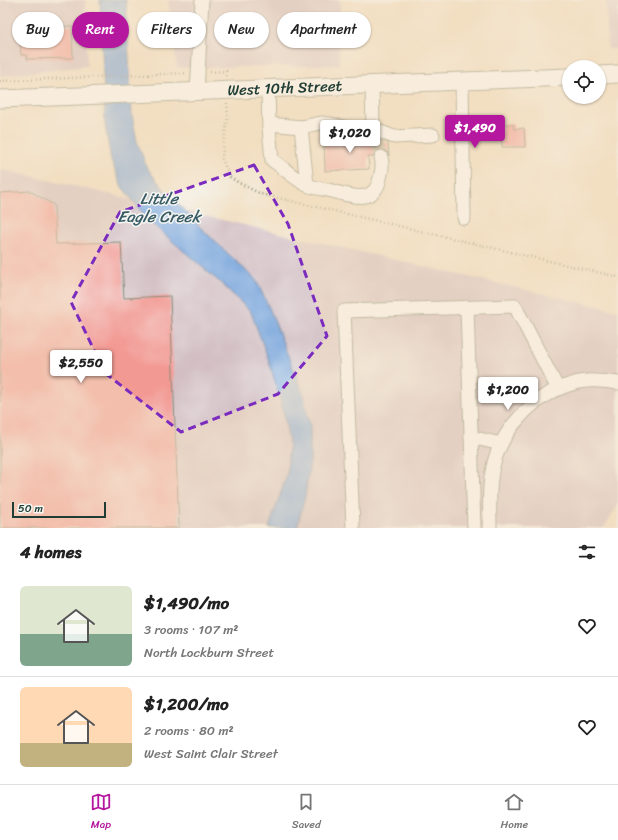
<!DOCTYPE html>
<html lang="en">
<head>
<meta charset="utf-8">
<style>
  :root { --surface:#fff; --page:#f6f6f6; --text:#222; --muted:#767676; --line:#e0e0e0; --accent:#b5179e }
  body { margin:0; font-family:Sriracha,sans-serif; background:var(--page); color:var(--text); height:100vh; display:flex; flex-direction:column; font-size:15px; white-space:nowrap }
  * { box-sizing:border-box; margin:0 }
  p { font-size:13px; color:var(--muted) }
  .icon { flex:none; width:22px; height:22px; fill:none; stroke:currentColor; stroke-width:2; stroke-linecap:round; stroke-linejoin:round }
  .map { position:relative; height:528px; overflow:hidden }
  .side { display:flex; flex-direction:column; background:var(--surface); flex:1 }
  .side>* { flex:none }
  .banner { position:absolute; left:12px; top:12px; width:400px; height:36px; display:flex; gap:8px }
  .controls { position:absolute; left:562px; top:60px; display:grid; gap:8px }
  .controls a { display:grid; place-items:center; width:44px; height:44px; border-radius:50%; background:var(--surface); box-shadow:0 1px 3px #0004; font-size:20px }
  .scale { position:absolute; left:12px; bottom:10px; width:94px; box-sizing:border-box; padding-left:4px; border:2px solid #1f3d34; border-top:0; font-size:11px; line-height:14px; white-space:nowrap; color:#1f3d34; -webkit-text-stroke:3px #f6f6f2; paint-order:stroke }
  .price { position:absolute; translate:-50% -34px; padding:0 9px; border-radius:4px; background:#fff; color:#222; font-size:13px; line-height:26px; filter:drop-shadow(0 1px 2px #0008) }
  .price::after { content:''; position:absolute; left:50%; top:24px; width:12px; height:9px; margin-left:-6px; background:inherit; clip-path:polygon(0 0,100% 0,50% 100%) }
  .price.selected { background:var(--accent); color:#fff }
  ul { padding:0; list-style:none }
  li { display:flex; align-items:center; gap:12px; height:100px; padding:0 20px }
  li+li { border-top:1px solid var(--line) }
  li span { display:grid; place-items:center; flex:none; width:112px; height:80px; border-radius:6px; color:#555 }
  li>.icon { margin-inline-start:auto }
  span .icon { width:48px; height:48px; fill:#fffc; stroke-width:1 }
  li b { font-size:17px }
  h2 { display:flex; justify-content:space-between; align-items:center; height:48px; padding:0 20px; font-size:17px }
  .pill { padding:0 14px; border-radius:18px; background:var(--surface); box-shadow:0 1px 3px #0004; font-size:14px; line-height:36px }
  .pill.selected { background:var(--accent); color:#fff }
  .tabs { display:flex; justify-content:space-around; align-items:center; height:56px; border-top:1px solid var(--line); background:var(--surface); font-size:11px; color:var(--muted) }
  .tabs a { display:grid; justify-items:center; gap:2px }
  .tabs .selected { color:var(--accent) }
  .map>svg:first-child { display:block }
</style>
</head>
<body>
<div class="map">
<svg width="618" height="528" viewBox="0 0 618 528">
  <rect width="100%" height="100%" fill="#f6f6f2"/>
  <filter id="ink" filterUnits="userSpaceOnUse"><feTurbulence type="fractalNoise" baseFrequency=".025" numOctaves="2"/><feDisplacementMap in="SourceGraphic" scale="8" xChannelSelector="R" yChannelSelector="G"/><feConvolveMatrix kernelMatrix="1 2 1 2 8 2 1 2 1" color-interpolation-filters="sRGB"/></filter>
  <filter id="wash" filterUnits="userSpaceOnUse"><feTurbulence type="fractalNoise" baseFrequency=".012" numOctaves="4" result="noise"/><feDisplacementMap in="SourceGraphic" scale="16" xChannelSelector="R" yChannelSelector="G"/><feGaussianBlur stdDeviation="0.9" result="paint"/><feColorMatrix in="noise" values="0 0 0 0 0 0 0 0 0 0 0 0 0 0 0 0 0 1.4 0 .05"/><feComposite in="paint" operator="in"/></filter>
  <g filter="url(#wash)">
    <rect width="100%" height="100%" fill="#f2dfc1"/>
    <g fill="#d2bec3">
      <polygon points="0,0 85,0 87,66 0,76"/>
      <polygon points="168,0 340,0 339,65 177,68"/>
      <polygon points="606,0 618,0 618,49 608,49"/>
      <polygon points="0,169 618,311 618,505 604,528 0,528"/>
    </g>
    <polygon fill="#71a0db" stroke="#486e88" points="100,0 126,0 132,115 137,141 146,165 150,172 168,194 203,230 256,280 270,310 303,394 310,426 310,461 305,496 297,528 269,528 287,474 289,443 283,409 269,361 251,312 223,285 149,221 122,187 111,160 105,125"/>
    <g id="blocks">
      <g fill="#f39993">
        <polygon points="72,26 73,58 27,59 27,55 21,55 20,37 27,37 26,32 48,31 48,27"/>
        <polygon points="502,124 513,124 514,129 524,128 525,147 502,147"/>
        <polygon points="336,140 367,140 367,143 386,142 388,143 389,156 387,152 384,150 379,149 375,151 373,157 368,157 369,169 325,171 324,142 336,141"/>
        <polygon points="30,191 54,205 56,244 121,242 124,298 170,296 179,528 0,528 0,193"/>
      </g>
    </g>
  </g>
  <g filter="url(#ink)">
    <use href="#blocks" fill-opacity="0" stroke="#888e7a" stroke-width="1"/>
    <g fill="none" stroke-linecap="round" stroke-linejoin="round">
      <polyline stroke="#c8bfa5" stroke-width="13" stroke-dasharray="13 6" stroke-linecap="butt" points="376,141 381,157"/>
      <defs>
        <g id="minor">
          <polyline points="462,81 464,218"/>
          <path d="M 268,89 L 269,128 L 272,160 C 281,166 298,181 307,185 C 314,188 324,189 332,191 C 351,196 375,205 380,178 C 382,170 383,165 381,157"/>
          <polyline points="197,92 202,0"/>
          <polyline points="269,124 301,127 321,123 331,124 355,130 373,129 372,84"/>
          <polyline points="301,127 307,185"/>
          <polyline points="373,129 394,137 433,135"/>
          <polyline points="467,307 474,528"/>
          <polyline points="471,437 501,444"/>
          <polyline points="353,528 344,311 515,306 558,389"/>
          <path d="M 490,528 C 490,508 488,487 493,467 C 501,429 535,394 572,384 C 586,379 603,381 618,383"/>
        </g>
        <g id="major">
          <polyline points="599,75 618,74"/>
          <path id="s1" d="M 0,99 L 569,77"/>
        </g>
      </defs>
      <use href="#minor" stroke="#888e7a" stroke-width="15"/>
      <use href="#major" stroke="#888e7a" stroke-width="19"/>
      <g stroke="#888e7a" stroke-width="2.5" stroke-dasharray="1 3" stroke-linecap="butt">
        <polyline points="210,72 226,71 226,76"/>
        <polyline points="0,81 187,73"/>
        <polyline points="227,103 228,116 223,146 222,159 230,177 239,183 261,194 618,277"/>
      </g>
      <use href="#minor" stroke="#fff" stroke-width="13"/>
      <use href="#major" stroke="#fff" stroke-width="17"/>
    </g>
  </g>
  <path d="M0 0H618V528H0ZM 254,165 L 288,224 L 327,336 L 278,394 L 181,432 L 105,373 L 71,302 L 120,212 Z" fill="#f2dfc1" fill-opacity=".55" fill-rule="evenodd"/>
  <path fill="none" stroke="#7b2cbf" stroke-width="3" stroke-dasharray="8 5" stroke-linejoin="round" d="M 254,165 L 288,224 L 327,336 L 278,394 L 181,432 L 105,373 L 71,302 L 120,212 Z"/>
  <g text-anchor="middle" stroke-width="3" stroke-linejoin="round" paint-order="stroke">
    <g font-size="15" fill="#1f3d34" stroke="#f6f6f2">
      <text dy="5" stroke="none"><textPath href="#s1" startOffset="285">West 10th Street</textPath></text>
    </g>
    <g font-size="16" font-style="italic" fill="#385b66" stroke="#f6f6f2">
      <text x="159" y="204">Little<tspan x="159" dy="18">Eagle Creek</tspan></text>
    </g>
  </g>
</svg>
<div class="controls">
<a><svg class="icon" aria-label="locate" viewBox="0 0 24 24"><circle cx="12" cy="12" r="6"/><path d="M12 2v4M12 18v4M2 12h4M18 12h4"/></svg></a>
</div>
<div class="scale">50 m</div>
<b class="price selected" style="left:475px;top:149px">$1,490</b>
<b class="price" style="left:350px;top:154px">$1,020</b>
<b class="price" style="left:81px;top:384px">$2,550</b>
<b class="price" style="left:508px;top:411px">$1,200</b>
<div class="banner">
<a class="pill">Buy</a>
<a class="pill selected">Rent</a>
<a class="pill">Filters</a>
<a class="pill">New</a>
<a class="pill">Apartment</a>
</div>
</div>
<section class="side">
<h2>4 homes<svg class="icon" aria-label="filters" viewBox="0 0 24 24"><path d="M4 7h16M4 17h16"/><circle cx="9" cy="7" r="2"/><circle cx="15" cy="17" r="2"/></svg></h2>
<ul>
<li><span style="background:linear-gradient(#dfe7d0 60%,#7fa58c 0)"><svg class="icon" aria-label="home" viewBox="0 0 24 24"><path d="M3 11l9-7 9 7M6 9v11h12V9"/></svg></span><div><b>$1,490/mo</b><p>3 rooms · 107 m²</p><p>North Lockburn Street</p></div><svg class="icon" aria-label="heart" viewBox="0 0 24 24"><path d="M12 20l-8-8c-3-5 5-10 8-4 3-6 11-1 8 4z"/></svg></li>
<li><span style="background:linear-gradient(#ffd9b3 70%,#c2b280 0)"><svg class="icon" aria-label="home" viewBox="0 0 24 24"><path d="M3 11l9-7 9 7M6 9v11h12V9"/></svg></span><div><b>$1,200/mo</b><p>2 rooms · 80 m²</p><p>West Saint Clair Street</p></div><svg class="icon" aria-label="heart" viewBox="0 0 24 24"><path d="M12 20l-8-8c-3-5 5-10 8-4 3-6 11-1 8 4z"/></svg></li>
</ul>
</section>
<nav class="tabs">
<a class="selected"><svg class="icon" aria-label="map" viewBox="0 0 24 24"><path d="M3 6l6-2 6 2 6-2v14l-6 2-6-2-6 2zM9 4v14M15 6v14"/></svg>Map</a>
<a><svg class="icon" aria-label="saved" viewBox="0 0 24 24"><path d="M7 4h10v16l-5-4-5 4z"/></svg>Saved</a>
<a><svg class="icon" aria-label="home" viewBox="0 0 24 24"><path d="M3 11l9-7 9 7M6 9v11h12V9"/></svg>Home</a>
</nav>
</body>
</html>
